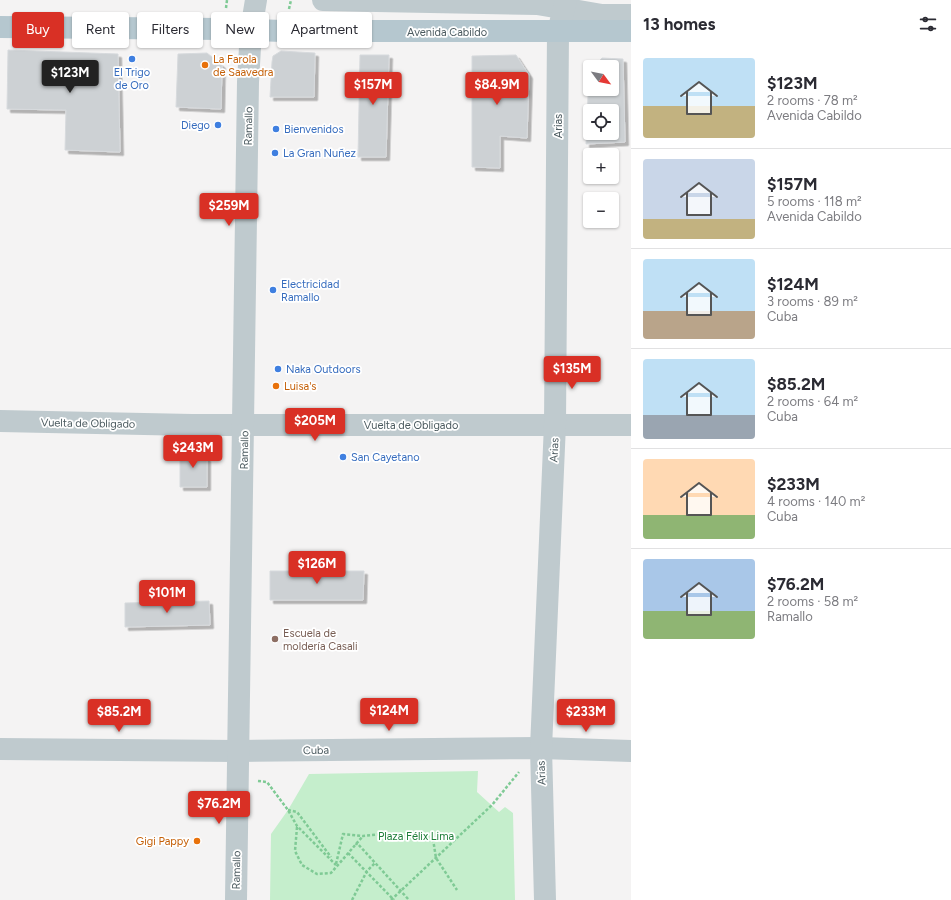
<!DOCTYPE html>
<html lang="en">
<head>
<meta charset="utf-8">
<style>
  :root { --surface:#fff; --page:#f7f7f7; --text:#2b2b33; --muted:#7c7c81; --line:#e1e1e2; --accent:#d93025 }
  body { margin:0; font-family:Figtree,sans-serif; background:var(--page); color:var(--text); height:100vh; display:flex; flex-direction:column; font-size:15px; white-space:nowrap }
  * { box-sizing:border-box; margin:0 }
  p { font-size:13px; color:var(--muted) }
  .icon { flex:none; width:22px; height:22px; fill:none; stroke:currentColor; stroke-width:2; stroke-linecap:round; stroke-linejoin:round }
  .map { position:relative; flex:1; overflow:hidden }
  .drawer { display:flex; flex-direction:column; background:var(--surface); width:320px }
  .drawer>* { flex:none }
  .banner { position:absolute; left:12px; top:12px; width:380px; height:36px; display:flex; gap:8px }
  .needle { width:26px; rotate:122deg }
  .controls { position:absolute; left:583px; top:60px; display:grid; gap:8px }
  .controls a { display:grid; place-items:center; width:36px; height:36px; border-radius:4px; background:var(--surface); box-shadow:0 1px 3px #0004; font-size:20px }
  .price { position:absolute; translate:-50% -34px; padding:0 9px; border-radius:4px; background:var(--accent); color:#fff; font-size:13px; line-height:26px; filter:drop-shadow(0 1px 2px #0008) }
  .price::after { content:''; position:absolute; left:50%; top:24px; width:12px; height:9px; margin-left:-6px; background:inherit; clip-path:polygon(0 0,100% 0,50% 100%) }
  .price.on { background:#222; color:#fff }
  ul { padding:0; list-style:none }
  li { display:flex; align-items:center; gap:12px; height:100px; padding:0 12px }
  li+li { border-top:1px solid var(--line) }
  li span { display:grid; place-items:center; flex:none; width:112px; height:80px; border-radius:4px; color:#555 }
  li>.icon { margin-inline-start:auto }
  span .icon { width:48px; height:48px; fill:#fffc; stroke-width:1 }
  li b { font-size:17px }
  h2 { display:flex; justify-content:space-between; align-items:center; height:48px; padding:0 12px; font-size:17px }
  .tag { padding:0 14px; border-radius:4px; background:var(--surface); box-shadow:0 1px 3px #0004; font-size:14px; line-height:36px }
  .tag.on { background:var(--accent); color:#fff }
  main { display:flex; flex:1; min-height:0 }
  .map>svg:first-child { display:block }
</style>
</head>
<body>
<main>
<div class="map">
<svg width="631" height="900" viewBox="0 0 631 900">
  <defs>
    <filter id="shadow"><feDropShadow dx="3.5" dy="3.5" stdDeviation="0" flood-color="#0004"/></filter>
  </defs>
  <rect width="100%" height="100%" fill="#f4f3f3"/>
  <polygon fill="#c5eecc" points="478,771 477,792 499,812 505,807 513,813 515,900 270,900 271,834 288,810 309,774"/>
  <g fill="#cdd1d4" stroke="#d7dadd" fill-rule="evenodd" filter="url(#shadow)">
    <polygon points="8,50 118,54 120,152 65,150 66,110 7,109"/>
    <polygon points="281,51 315,53 314,97 270,97 272,62 273,56"/>
    <polygon points="207,53 222,65 221,109 176,107 178,54"/>
    <polygon points="360,55 389,55 386,157 358,157"/>
    <polygon points="516,55 529,75 527,138 500,136 500,168 472,167 472,56"/>
    <path d="M 602,58 L 623,59 L 625,142 L 586,144 L 589,71 L 590,70 L 590,89 L 612,89 L 612,67 L 593,67 ZM 590,111 L 612,111 L 612,133 L 590,133 Z"/>
    <polygon points="180,450 195,450 207,458 207,487 180,487"/>
    <polygon points="270,571 364,571 363,600 270,600"/>
    <polygon points="209,601 210,625 125,627 125,603"/>
  </g>
  <g fill="none" stroke-linecap="round" stroke-linejoin="round">
    <g stroke="#7fca95" stroke-width="2.5" stroke-dasharray="3 2" stroke-linecap="butt">
      <polyline points="226,8 227,0"/>
      <polyline points="289,9 291,0"/>
      <polyline points="258,781 267,782 288,810 297,826 336,865"/>
      <polyline points="288,810 297,812 331,857"/>
      <polyline points="297,827 295,851 302,865 317,874 331,873 363,836"/>
      <polyline points="433,839 436,858 457,890"/>
      <polyline points="356,845 357,843 409,900"/>
      <polyline points="348,853 394,900"/>
      <polyline points="336,864 343,834 363,836 382,834"/>
      <polyline points="352,900 367,871 375,863"/>
      <polyline points="391,900 492,805 519,772"/>
    </g>
    <g stroke="#bfcace" stroke-width="22">
      <polyline points="323,0 537,4 602,15 631,15"/>
      <polyline points="0,421 192,425 631,425"/>
      <polyline points="0,749 237,751 541,748 631,751"/>
      <polyline points="236,900 248,82 251,30 256,0"/>
      <polyline points="545,900 541,748 555,424 558,32 566,0"/>
    </g>
    <polyline stroke="#b5c7cf" stroke-width="22" points="0,27 221,29 282,31 631,31"/>
  </g>
  <g fill="#3f7fe0" stroke="#fff" stroke-width="1.5">
    <circle cx="132" cy="59" r="4"/>
    <circle cx="218" cy="125" r="4"/>
    <circle cx="276" cy="129" r="4"/>
    <circle cx="275" cy="153" r="4"/>
    <circle cx="273" cy="290" r="4"/>
    <circle cx="278" cy="369" r="4"/>
    <circle cx="343" cy="457" r="4"/>
  </g>
  <g fill="#e8710a" stroke="#fff" stroke-width="1.5">
    <circle cx="205" cy="65" r="4"/>
    <circle cx="276" cy="386" r="4"/>
    <circle cx="197" cy="841" r="4"/>
  </g>
  <circle fill="#8d6e63" stroke="#fff" stroke-width="1.5" cx="275" cy="639" r="4"/>
  <g text-anchor="middle" stroke-width="3.5" stroke-linejoin="round" paint-order="stroke">
    <g font-size="11" fill="#4b5a5f" stroke="#fff">
      <text x="447" y="36">Avenida Cabildo</text>
      <text transform="translate(248 126) rotate(-89)" y="4">Ramallo</text>
      <text transform="translate(558 126) rotate(-90)" y="4">Arias</text>
      <text transform="translate(88 423) rotate(1)" y="4">Vuelta de Obligado</text>
      <text x="411" y="429">Vuelta de Obligado</text>
      <text transform="translate(244 450) rotate(-89)" y="4">Ramallo</text>
      <text transform="translate(554 450) rotate(-87)" y="4">Arias</text>
      <text transform="translate(316 750) rotate(-1)" y="4">Cuba</text>
      <text transform="translate(541 773) rotate(-92)" y="4">Arias</text>
      <text transform="translate(236 870) rotate(-89)" y="4">Ramallo</text>
    </g>
    <g font-size="11" fill="#c56008" stroke="#fff" text-anchor="start">
      <text x="213" y="63">La Farola<tspan x="213" dy="13">de Saavedra</tspan></text>
      <text x="284" y="390">Luisa's</text>
      <text x="189" y="845" text-anchor="end">Gigi Pappy</text>
    </g>
    <g font-size="11" fill="#366cbe" stroke="#fff" text-anchor="start">
      <text x="132" y="76" text-anchor="middle">El Trigo<tspan x="132" dy="13">de Oro</tspan></text>
      <text x="210" y="129" text-anchor="end">Diego</text>
      <text x="284" y="133">Bienvenidos</text>
      <text x="283" y="157">La Gran Nuñez</text>
      <text x="281" y="288">Electricidad<tspan x="281" dy="13">Ramallo</tspan></text>
      <text x="286" y="373">Naka Outdoors</text>
      <text x="351" y="461">San Cayetano</text>
    </g>
    <g font-size="11" fill="#785e54" stroke="#fff" text-anchor="start">
      <text x="283" y="637">Escuela de<tspan x="283" dy="13">moldería Casali</tspan></text>
    </g>
    <g font-size="11" fill="#1e7e39" stroke="#fff">
      <text x="416" y="840">Plaza Félix Lima</text>
    </g>
  </g>
</svg>
<div class="controls">
<a><svg class="needle" viewBox="-14 -14 28 28"><path d="M0-13l5 13h-10z" fill="#e53935"/><path d="M0 13l5-13h-10z" fill="#7c7c81"/></svg></a>
<a><svg class="icon" aria-label="locate" viewBox="0 0 24 24"><circle cx="12" cy="12" r="6"/><path d="M12 2v4M12 18v4M2 12h4M18 12h4"/></svg></a>
<a>+</a>
<a>−</a>
</div>
<b class="price on" style="left:70px;top:94px">$123M</b>
<b class="price" style="left:373px;top:106px">$157M</b>
<b class="price" style="left:497px;top:106px">$84.9M</b>
<b class="price" style="left:229px;top:227px">$259M</b>
<b class="price" style="left:572px;top:390px">$135M</b>
<b class="price" style="left:315px;top:442px">$205M</b>
<b class="price" style="left:193px;top:469px">$243M</b>
<b class="price" style="left:317px;top:585px">$126M</b>
<b class="price" style="left:167px;top:614px">$101M</b>
<b class="price" style="left:389px;top:732px">$124M</b>
<b class="price" style="left:119px;top:733px">$85.2M</b>
<b class="price" style="left:586px;top:733px">$233M</b>
<b class="price" style="left:219px;top:825px">$76.2M</b>
<div class="banner">
<a class="tag on">Buy</a>
<a class="tag">Rent</a>
<a class="tag">Filters</a>
<a class="tag">New</a>
<a class="tag">Apartment</a>
</div>
</div>
<section class="drawer">
<h2>13 homes<svg class="icon" aria-label="filters" viewBox="0 0 24 24"><path d="M4 7h16M4 17h16"/><circle cx="9" cy="7" r="2"/><circle cx="15" cy="17" r="2"/></svg></h2>
<ul>
<li><span style="background:linear-gradient(#bfe0f5 60%,#c2b280 0)"><svg class="icon" aria-label="home" viewBox="0 0 24 24"><path d="M3 11l9-7 9 7M6 9v11h12V9"/></svg></span><div><b>$123M</b><p>2 rooms · 78 m²</p><p>Avenida Cabildo</p></div></li>
<li><span style="background:linear-gradient(#c9d6e8 75%,#c2b280 0)"><svg class="icon" aria-label="home" viewBox="0 0 24 24"><path d="M3 11l9-7 9 7M6 9v11h12V9"/></svg></span><div><b>$157M</b><p>5 rooms · 118 m²</p><p>Avenida Cabildo</p></div></li>
<li><span style="background:linear-gradient(#bfe0f5 65%,#b9a48a 0)"><svg class="icon" aria-label="home" viewBox="0 0 24 24"><path d="M3 11l9-7 9 7M6 9v11h12V9"/></svg></span><div><b>$124M</b><p>3 rooms · 89 m²</p><p>Cuba</p></div></li>
<li><span style="background:linear-gradient(#bfe0f5 70%,#9aa5b1 0)"><svg class="icon" aria-label="home" viewBox="0 0 24 24"><path d="M3 11l9-7 9 7M6 9v11h12V9"/></svg></span><div><b>$85.2M</b><p>2 rooms · 64 m²</p><p>Cuba</p></div></li>
<li><span style="background:linear-gradient(#ffd9b3 70%,#8fb573 0)"><svg class="icon" aria-label="home" viewBox="0 0 24 24"><path d="M3 11l9-7 9 7M6 9v11h12V9"/></svg></span><div><b>$233M</b><p>4 rooms · 140 m²</p><p>Cuba</p></div></li>
<li><span style="background:linear-gradient(#a9c7e8 65%,#8fb573 0)"><svg class="icon" aria-label="home" viewBox="0 0 24 24"><path d="M3 11l9-7 9 7M6 9v11h12V9"/></svg></span><div><b>$76.2M</b><p>2 rooms · 58 m²</p><p>Ramallo</p></div></li>
</ul>
</section>
</main>
</body>
</html>
